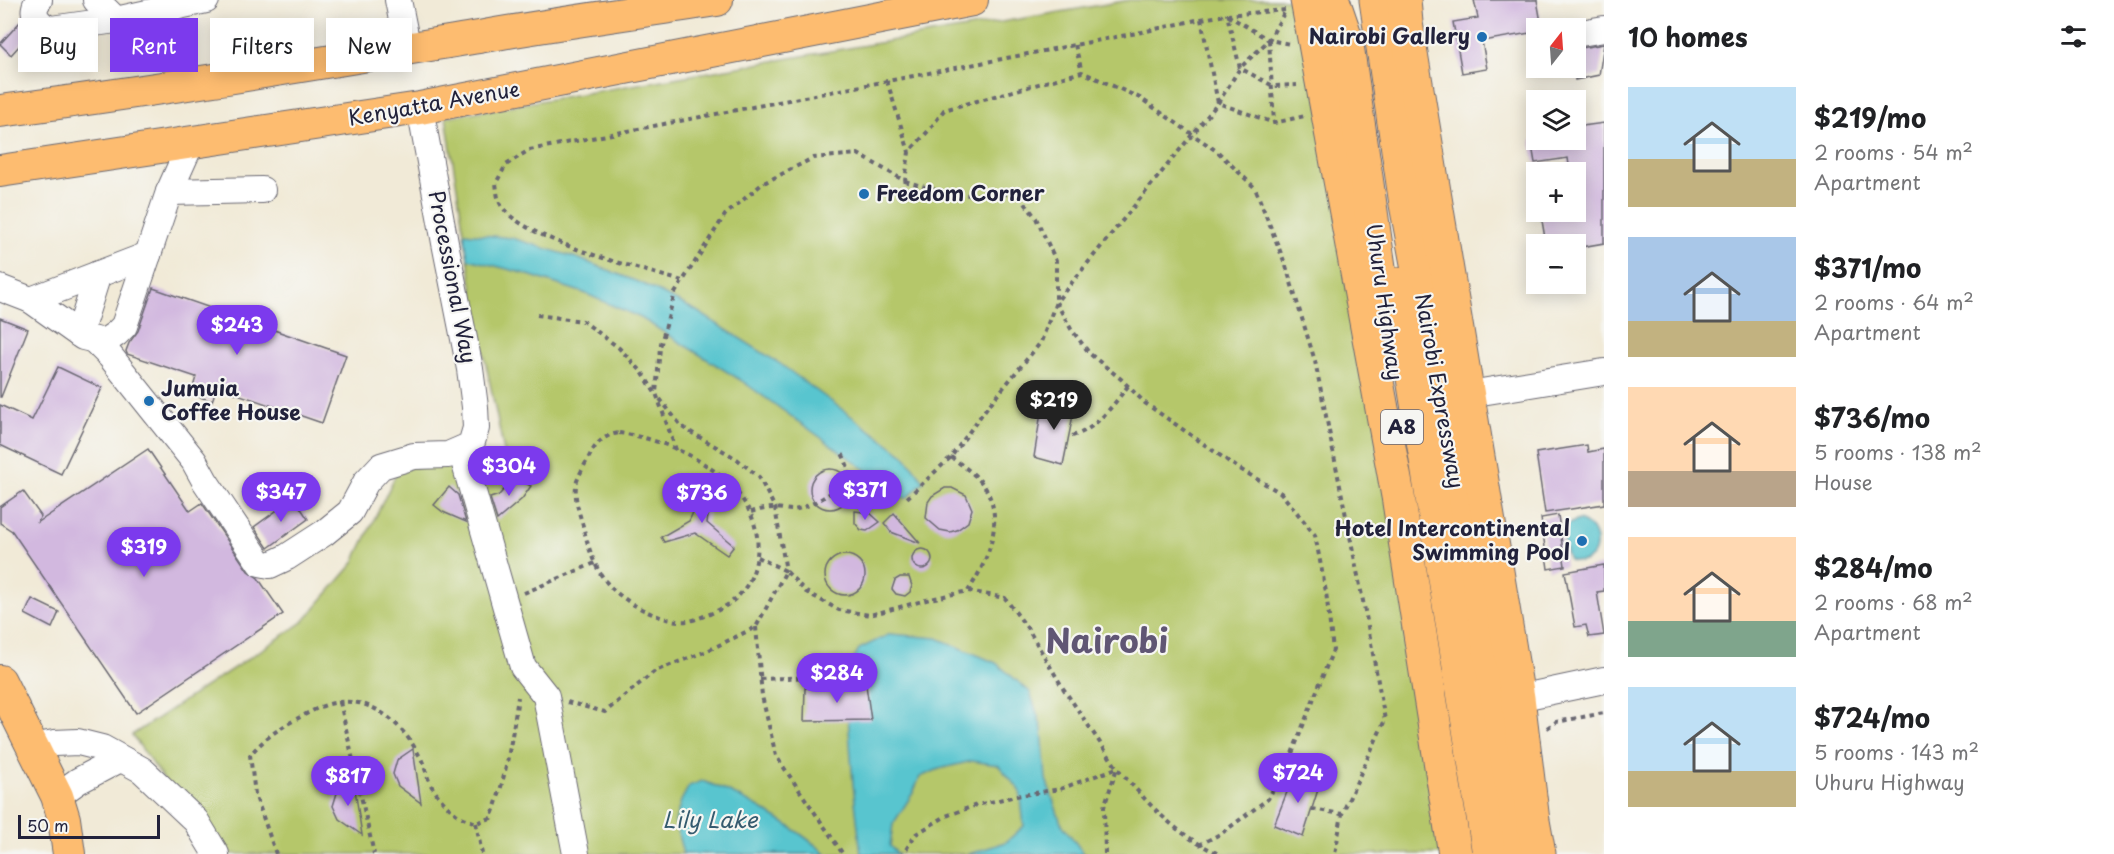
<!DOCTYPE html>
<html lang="en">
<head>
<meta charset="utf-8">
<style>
  :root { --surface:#fff; --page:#f6f6f6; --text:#202124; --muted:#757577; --accent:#7c3aed }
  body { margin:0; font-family:"Playpen Sans",sans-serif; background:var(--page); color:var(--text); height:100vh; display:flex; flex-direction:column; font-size:22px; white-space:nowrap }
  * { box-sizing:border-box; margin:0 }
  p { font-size:20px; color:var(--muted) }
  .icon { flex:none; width:33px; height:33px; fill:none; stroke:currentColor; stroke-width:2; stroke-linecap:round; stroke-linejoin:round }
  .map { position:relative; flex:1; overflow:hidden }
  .drawer { display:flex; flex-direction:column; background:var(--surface); width:510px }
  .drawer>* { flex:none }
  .guide { position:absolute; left:18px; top:18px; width:570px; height:54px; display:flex; gap:12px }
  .needle { width:39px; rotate:17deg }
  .fabs { position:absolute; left:1526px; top:18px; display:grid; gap:12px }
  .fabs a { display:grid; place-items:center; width:60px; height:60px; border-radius:0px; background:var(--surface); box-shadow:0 3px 15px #0003; font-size:30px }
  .scale { position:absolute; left:18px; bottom:15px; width:142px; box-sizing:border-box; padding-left:6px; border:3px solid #22223b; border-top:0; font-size:16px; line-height:21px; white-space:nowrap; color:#22223b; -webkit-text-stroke:4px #f6f6f2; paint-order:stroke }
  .price { position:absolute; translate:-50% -51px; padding:0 14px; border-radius:21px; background:var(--accent); color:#fff; font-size:20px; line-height:39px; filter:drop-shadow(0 2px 3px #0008) }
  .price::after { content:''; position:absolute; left:50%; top:36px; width:18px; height:14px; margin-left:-9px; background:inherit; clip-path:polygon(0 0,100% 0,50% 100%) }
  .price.active { background:#222; color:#fff }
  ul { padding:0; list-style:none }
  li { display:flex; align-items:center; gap:18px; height:150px; padding:0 24px }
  li span { display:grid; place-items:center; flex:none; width:168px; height:120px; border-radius:0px; color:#555 }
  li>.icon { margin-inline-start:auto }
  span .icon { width:72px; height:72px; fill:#fffc; stroke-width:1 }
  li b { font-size:26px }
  h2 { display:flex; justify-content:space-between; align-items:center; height:72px; padding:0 24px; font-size:26px }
  .tag { padding:0 21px; border-radius:0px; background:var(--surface); box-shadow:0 3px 15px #0003; font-size:21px; line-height:54px }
  .tag.active { background:var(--accent); color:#fff }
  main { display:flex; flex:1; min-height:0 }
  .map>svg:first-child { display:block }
</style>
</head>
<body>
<main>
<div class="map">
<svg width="1604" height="854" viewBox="0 0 1604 854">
  <rect width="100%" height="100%" fill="#f6f6f2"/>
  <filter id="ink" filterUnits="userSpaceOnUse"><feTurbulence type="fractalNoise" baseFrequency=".0167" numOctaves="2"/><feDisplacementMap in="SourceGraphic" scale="12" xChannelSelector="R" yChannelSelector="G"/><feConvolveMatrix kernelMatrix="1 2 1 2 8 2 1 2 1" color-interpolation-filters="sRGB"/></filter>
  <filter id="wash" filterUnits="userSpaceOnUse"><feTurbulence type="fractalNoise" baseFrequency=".008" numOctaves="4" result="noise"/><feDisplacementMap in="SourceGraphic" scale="24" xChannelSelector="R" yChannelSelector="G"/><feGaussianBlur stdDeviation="1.35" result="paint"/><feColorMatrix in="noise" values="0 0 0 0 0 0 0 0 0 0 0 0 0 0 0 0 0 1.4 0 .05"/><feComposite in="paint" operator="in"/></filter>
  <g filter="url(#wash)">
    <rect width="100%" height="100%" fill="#f1ead7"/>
    <polygon fill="#b5c76b" stroke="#6c7453" stroke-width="1.5" points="1130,0 1300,0 1456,854 214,854 203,834 132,735 302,623 353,564 399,468 506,461 479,330 446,117"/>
    <g fill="#58c5cf" stroke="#3d7485" stroke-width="1.5">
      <polygon points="464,233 512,238 577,258 643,284 695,310 779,363 904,455 924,481 907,498 887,496 866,470 742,381 641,318 584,293 519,272 468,259"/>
      <path d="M 1578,520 C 1604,526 1603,571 1569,560 C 1564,549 1562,537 1566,525 Z"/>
      <polygon points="890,634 937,638 996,663 1030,692 1042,729 1046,779 1061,823 1084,854 969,854 1006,842 1024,826 1020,790 998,765 972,761 939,769 920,777 913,793 893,824 890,846 898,854 861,854 853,784 845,675 859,649"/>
      <path d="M 702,781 C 737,792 798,829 826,854 L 683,854 L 675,822 L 681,801 L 689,786 Z"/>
    </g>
    <g id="blocks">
      <g fill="#d2b8df">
        <polygon points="1474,0 1537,0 1542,28 1536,28 1536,32 1482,41 1487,69 1462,73 1453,22 1478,18"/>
        <polygon points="21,21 30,34 11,55 0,44"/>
        <polygon points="1604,44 1599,75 1575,80 1575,49"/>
        <polygon points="1604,123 1604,243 1575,248 1575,244 1546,244 1541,215 1575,212 1575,172 1570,172 1568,158 1535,163 1531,140 1575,140 1575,127"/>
        <polygon points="153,288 346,355 322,423 217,387 212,401 191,394 196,377 127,354 126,351 129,343 138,331"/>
        <polygon points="0,318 28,329 1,397 0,397"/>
        <polygon points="58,367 102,388 61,474 0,445 0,405 32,420"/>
        <polygon points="1043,400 1075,405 1063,465 1034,457"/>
        <polygon points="1587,445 1588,452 1604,449 1604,504 1545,513 1536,453"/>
        <polygon points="148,449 190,511 202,503 248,571 258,578 283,614 136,713 12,531 0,523 0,507 23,491 41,516 37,523"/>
        <circle cx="830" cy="489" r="20"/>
        <polygon points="512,476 531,486 522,499 497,520 490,498 499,495 507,486"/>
        <polygon points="710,476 714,478 707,523 734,546 727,555 695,533 664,542 661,537 689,521"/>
        <polygon points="449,487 458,495 466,522 443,512 434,505"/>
        <polygon points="945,488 952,488 966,495 972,509 968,522 957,530 950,532 940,530 926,518 928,502 932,496"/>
        <polygon points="294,498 308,519 268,548 254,527"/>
        <polygon points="855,511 870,513 880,522 867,531 861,530 855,523"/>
        <polygon points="894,513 920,543 891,532 884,523"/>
        <polygon points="1558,515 1565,566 1548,569 1541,518"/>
        <circle cx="922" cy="559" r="10"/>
        <circle cx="845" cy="575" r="20"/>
        <polygon points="1604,565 1604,591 1597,592 1604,635 1589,637 1586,625 1575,627 1565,572"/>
        <polygon points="900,577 909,577 912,586 910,592 905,596 896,594 892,589 895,580"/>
        <polygon points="32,599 59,612 52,628 25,614"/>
        <polygon points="866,685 871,720 804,721 805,688"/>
        <polygon points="413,749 421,803 398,786 393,774 397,760"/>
        <polygon points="1295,772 1321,780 1303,837 1274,825"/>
        <polygon points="354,783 362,835 339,819 333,806 337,793 343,787"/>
      </g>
    </g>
  </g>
  <g filter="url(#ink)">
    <use href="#blocks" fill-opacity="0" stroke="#6a6872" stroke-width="1.5"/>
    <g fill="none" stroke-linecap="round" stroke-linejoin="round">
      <defs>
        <g id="minor">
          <path d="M 39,0 C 29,12 37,24 51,29 L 116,20"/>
          <polyline points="96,0 116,20 206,0"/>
          <polyline points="398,0 408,50"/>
          <polyline points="1575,34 1604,29"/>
          <polyline points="169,192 262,190"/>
          <polyline points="0,288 31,300 83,337 104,342 116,334 124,326 169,192 191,143"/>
          <polyline points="31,300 148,255"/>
          <polyline points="79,334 98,274"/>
          <polyline points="94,340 110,356 194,461 205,481 260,563 270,565 287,557 324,533 350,512 366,482 381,466 414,456 448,455 471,445 476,428 475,407 470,369 445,243 420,108"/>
          <polyline points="1469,394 1604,372"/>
          <polyline points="461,450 523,667 546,696 576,854"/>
          <polyline points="1518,698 1604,680"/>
          <polyline points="32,747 54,743 78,742 102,748 142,770 196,821 216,854"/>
          <polyline points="57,796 78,781 120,759"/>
        </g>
        <g id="major">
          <path d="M 0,111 C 160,90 320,63 479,37 C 558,23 638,12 717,0"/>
          <polyline points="0,171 420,108 972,0"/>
          <polyline points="0,681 57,796 64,819 69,854"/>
        </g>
        <g id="highway">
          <polyline points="1307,0 1398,496 1455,854"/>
          <polyline points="1333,0 1346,38 1386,316"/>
          <polyline points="1376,0 1406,204 1436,366 1514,854"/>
          <polyline points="1404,0 1406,23 1518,698 1533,821 1539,854"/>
          <polyline points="1398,284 1489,854"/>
        </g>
      </defs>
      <use href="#minor" stroke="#6a6872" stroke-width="28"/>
      <use href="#major" stroke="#6a6872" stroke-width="34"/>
      <use href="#highway" stroke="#6a6872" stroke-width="35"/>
      <g stroke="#6a6872" stroke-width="4" stroke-dasharray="4.5 4.5" stroke-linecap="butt">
        <polyline points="1285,10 1227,15 1240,68 1273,86 1297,85"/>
        <polyline points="1201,19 1227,15 1269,40 1290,44"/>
        <polyline points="1269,40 1274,123"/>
        <polyline points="1075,45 1082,72"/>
        <polyline points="887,81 909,152"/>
        <path d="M 905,181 C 927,188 948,194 971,195 C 987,195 1002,193 1019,195 L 1036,218 L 1056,261 L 1056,302 L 1041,342 L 985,410 L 951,457 L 907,498"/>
        <path d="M 682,281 C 642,269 521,240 501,205 C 497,199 497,190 496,183 L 506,165 L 529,150 L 1142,32 L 1201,19 L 1218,103 L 1274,123 L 1305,116"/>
        <polyline points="537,315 583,321 619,348 642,372 655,393"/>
        <polyline points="660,399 682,427 737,459 759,477 775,508 786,571"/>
        <path d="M 619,433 C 683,441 774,490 755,566 C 749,590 732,605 710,614 C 703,616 696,620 688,621 C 663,624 623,602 608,584 C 594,568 588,546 583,526 C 579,512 573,496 577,481 C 580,473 585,464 589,457 C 596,443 604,435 619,433 Z"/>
        <path d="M 1072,436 C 1096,430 1113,405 1128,386"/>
        <polyline points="676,450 656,393 660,347 675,293 725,215 762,184 813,158 858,154 905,181 909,152 930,129 944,110 1082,72 1140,98 1218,152 1255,188 1286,266 1315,361 1367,621 1385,720 1342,814 1335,854"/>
        <path d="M 951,457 C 964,467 981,477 988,493 C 1004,525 986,564 968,591"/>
        <path d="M 751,512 C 758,510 767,508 774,508 C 780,508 787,510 793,510 C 808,508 842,490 847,475 C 850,468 845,460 842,453"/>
        <polyline points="757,557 786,571"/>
        <polyline points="524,593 595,563"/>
        <polyline points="756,627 762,696 776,756 843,854"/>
        <polyline points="760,679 815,677 825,687"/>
        <polyline points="340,702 374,854"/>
        <polyline points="567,702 605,712 655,671 707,651 756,627 786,571 806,592 839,610 870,615 930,599 968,591 1005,598 1028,629 1063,688 1117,768 1060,789 1016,796 977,805 946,816 916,834 903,854"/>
        <polyline points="1547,728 1556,722 1604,713"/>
        <polyline points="1312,809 1342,814"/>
        <polyline points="476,823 482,854"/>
        <polyline points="1199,845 1222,833 1268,799 1291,756 1333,650 1326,592 1315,535 1281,493 1238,468 1145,403 1121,379 1090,354 1071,329 1056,302 1218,103 1240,68 1269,40 1284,13"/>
        <path d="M 276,854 L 255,794 L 250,755 C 269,733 288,723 314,710 C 359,687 397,715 419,755 C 425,764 426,776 431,785 C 436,794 447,807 455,813 C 461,818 470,820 476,823 L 491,818 C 506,778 512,738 518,697"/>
        <path d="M 1105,854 L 1104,807 L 1117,768 C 1149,804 1174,834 1219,854"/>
      </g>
      <use href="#minor" stroke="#fff" stroke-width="26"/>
      <use href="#major" stroke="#fdbc6f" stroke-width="32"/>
      <use href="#highway" stroke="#fdbc6f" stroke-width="33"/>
    </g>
  </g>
  <g fill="#1f6fb2" stroke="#f6f6f2" stroke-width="2">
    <circle cx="1482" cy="37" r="6"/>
    <circle cx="864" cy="194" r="6"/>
    <circle cx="149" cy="401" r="6"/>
    <circle cx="1582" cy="541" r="6"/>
  </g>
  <g text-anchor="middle" stroke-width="4.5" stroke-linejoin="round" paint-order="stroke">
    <rect fill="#f6f6f2" stroke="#626272" stroke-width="1.5" x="1381" y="410" width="42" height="34" rx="4.5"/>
    <g font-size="20" font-weight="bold" fill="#22223b">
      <text x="1402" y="434">A8</text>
    </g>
    <g font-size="21" font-weight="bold" fill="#22223b" stroke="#f6f6f2" text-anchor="end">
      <text x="1470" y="44">Nairobi Gallery</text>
      <text x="876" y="201" text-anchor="start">Freedom Corner</text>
      <text x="161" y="396" text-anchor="start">Jumuia<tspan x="161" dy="24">Coffee House</tspan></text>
      <text x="1570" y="536">Hotel Intercontinental<tspan x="1570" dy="24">Swimming Pool</tspan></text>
    </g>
    <g font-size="21" fill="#22223b" stroke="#f6f6f2">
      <text transform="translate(434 104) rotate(-10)" y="7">Kenyatta Avenue</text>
      <text transform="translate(452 277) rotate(79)" y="7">Processional Way</text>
      <text transform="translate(1384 302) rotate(82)" y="7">Uhuru Highway</text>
      <text transform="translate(1439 391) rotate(80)" y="7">Nairobi Expressway</text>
    </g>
    <g font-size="22" font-style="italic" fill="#355b6f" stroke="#f6f6f2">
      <text x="710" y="828">Lily Lake</text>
    </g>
    <g font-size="33" font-weight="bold" fill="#605674" stroke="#f6f6f2">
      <text x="1107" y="653">Nairobi</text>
    </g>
  </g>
</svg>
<div class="fabs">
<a><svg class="needle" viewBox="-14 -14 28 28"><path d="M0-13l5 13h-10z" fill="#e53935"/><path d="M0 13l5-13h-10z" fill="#757577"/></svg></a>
<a><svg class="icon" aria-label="layers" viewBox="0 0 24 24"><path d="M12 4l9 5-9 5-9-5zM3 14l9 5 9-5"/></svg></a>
<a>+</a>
<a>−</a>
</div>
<div class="scale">50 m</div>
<b class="price" style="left:237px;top:356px">$243</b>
<b class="price active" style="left:1054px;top:431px">$219</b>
<b class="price" style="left:509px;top:497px">$304</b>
<b class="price" style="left:865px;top:521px">$371</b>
<b class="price" style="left:281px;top:523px">$347</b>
<b class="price" style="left:702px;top:524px">$736</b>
<b class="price" style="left:144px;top:578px">$319</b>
<b class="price" style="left:837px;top:704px">$284</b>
<b class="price" style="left:1298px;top:804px">$724</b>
<b class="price" style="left:348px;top:807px">$817</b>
<div class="guide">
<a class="tag">Buy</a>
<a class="tag active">Rent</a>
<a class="tag">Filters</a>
<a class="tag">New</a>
</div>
</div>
<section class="drawer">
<h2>10 homes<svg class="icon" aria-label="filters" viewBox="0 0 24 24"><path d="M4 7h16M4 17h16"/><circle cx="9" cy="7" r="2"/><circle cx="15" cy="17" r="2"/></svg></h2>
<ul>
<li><span style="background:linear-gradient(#bfe0f5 60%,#c2b280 0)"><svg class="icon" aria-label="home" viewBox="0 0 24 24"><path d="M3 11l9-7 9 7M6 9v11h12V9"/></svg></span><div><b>$219/mo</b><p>2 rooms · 54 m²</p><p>Apartment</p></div></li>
<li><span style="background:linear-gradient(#a9c7e8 70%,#c2b280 0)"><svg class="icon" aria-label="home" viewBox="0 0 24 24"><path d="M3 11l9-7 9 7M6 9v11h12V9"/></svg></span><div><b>$371/mo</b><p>2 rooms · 64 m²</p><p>Apartment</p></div></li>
<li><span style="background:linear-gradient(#ffd9b3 70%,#b9a48a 0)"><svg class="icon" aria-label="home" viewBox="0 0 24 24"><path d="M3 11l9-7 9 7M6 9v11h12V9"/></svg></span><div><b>$736/mo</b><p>5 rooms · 138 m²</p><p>House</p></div></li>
<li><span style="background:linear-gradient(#ffd9b3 70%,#7fa58c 0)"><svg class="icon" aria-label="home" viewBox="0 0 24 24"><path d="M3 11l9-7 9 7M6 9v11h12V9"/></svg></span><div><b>$284/mo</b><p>2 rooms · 68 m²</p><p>Apartment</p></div></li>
<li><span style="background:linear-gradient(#bfe0f5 70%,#c2b280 0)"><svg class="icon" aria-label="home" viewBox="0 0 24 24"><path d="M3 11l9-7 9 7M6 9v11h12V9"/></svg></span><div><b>$724/mo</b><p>5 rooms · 143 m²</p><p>Uhuru Highway</p></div></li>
</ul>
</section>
</main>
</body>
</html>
